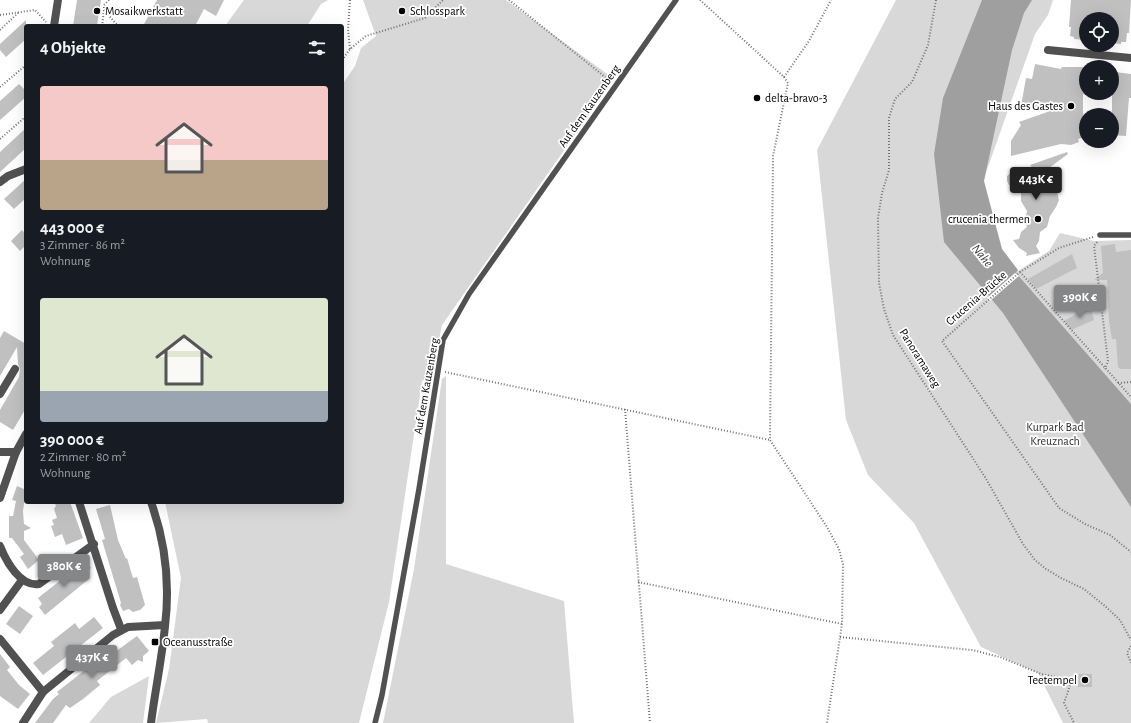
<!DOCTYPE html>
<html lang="de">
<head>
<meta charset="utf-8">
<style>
  :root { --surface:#171b24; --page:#242831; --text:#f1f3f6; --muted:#9ea1a6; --accent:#858687 }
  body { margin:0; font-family:"Alegreya Sans",sans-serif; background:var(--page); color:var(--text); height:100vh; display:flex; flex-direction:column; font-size:15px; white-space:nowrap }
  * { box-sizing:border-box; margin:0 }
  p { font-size:13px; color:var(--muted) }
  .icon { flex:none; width:22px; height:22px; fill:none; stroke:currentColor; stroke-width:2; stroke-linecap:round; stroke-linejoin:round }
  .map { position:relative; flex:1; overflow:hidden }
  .drawer { position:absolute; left:24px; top:24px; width:320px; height:480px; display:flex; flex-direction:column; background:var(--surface); border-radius:4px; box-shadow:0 4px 16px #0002 }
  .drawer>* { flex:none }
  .tools { position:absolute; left:1079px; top:12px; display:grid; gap:8px }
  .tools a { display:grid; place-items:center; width:40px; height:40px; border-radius:50%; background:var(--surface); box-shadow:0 4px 16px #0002; font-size:20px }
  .price { position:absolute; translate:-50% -34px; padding:0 9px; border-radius:4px; background:var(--accent); color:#fff; font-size:13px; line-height:26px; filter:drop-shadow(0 1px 2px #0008) }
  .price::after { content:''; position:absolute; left:50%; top:24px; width:12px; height:9px; margin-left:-6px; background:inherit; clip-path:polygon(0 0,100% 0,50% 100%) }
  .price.current { background:#222; color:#fff }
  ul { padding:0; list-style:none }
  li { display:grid; align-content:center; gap:8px; height:212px; padding:0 16px }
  li span { display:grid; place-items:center; height:124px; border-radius:4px; color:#555 }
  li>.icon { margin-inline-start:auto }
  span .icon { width:72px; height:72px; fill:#fffc; stroke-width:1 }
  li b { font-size:17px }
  h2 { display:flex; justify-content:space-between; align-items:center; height:48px; padding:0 16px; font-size:17px }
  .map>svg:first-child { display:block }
</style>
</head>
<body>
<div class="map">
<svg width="1131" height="723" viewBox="0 0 1131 723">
  <rect width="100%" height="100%" fill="#fff"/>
  <g fill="#d8d8d8">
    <polygon points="244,0 328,0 321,4 307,26 225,26"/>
    <polygon points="363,0 506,0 614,79 442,325 432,376 422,381 389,602 359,723 208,723 207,719 156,723 169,669 181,578 165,502 342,502 342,85 355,66 361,48 376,36"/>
    <polygon points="896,0 1053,0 1048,15 1035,34 983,181 996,244 1015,273 1049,251 1060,233 1094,241 1131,240 1131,404 1119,391 1131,406 1131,723 1063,723 1038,673 981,647 914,523 868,475 846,420 817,150"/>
    <polygon points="446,376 446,564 564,601 574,723 383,723 414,569 442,379"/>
    <polygon points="149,676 143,723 89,723 111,697"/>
  </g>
  <polygon fill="#9f9f9f" points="982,0 1032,0 1024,13 1012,50 984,181 1002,249 1018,270 1016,273 1131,404 1131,507 1003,313 944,242 934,154 943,98"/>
  <polygon fill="#fff" points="1015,273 1019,276 990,301 987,298"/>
  <g fill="#c0c0c0">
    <polygon points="77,0 101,0 97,26 73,26"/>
    <polygon points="157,0 224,0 216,16 204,9 195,26 143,26"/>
    <polygon points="1071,0 1131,0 1129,33 1127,33 1126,42 1121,42 1121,44 1112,43 1112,19 1086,19 1086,40 1074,39 1074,37 1070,36 1071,27 1069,27"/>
    <polygon points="26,20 26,39 6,57 0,50 0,44"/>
    <polygon points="1035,64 1061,69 1062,67 1086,67 1086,95 1083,94 1083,111 1086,137 1078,139 1079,142 1071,145 1061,144 1011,156 1011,141 1021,125 1019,122 1050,111 1021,106 1026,78 1032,79"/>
    <polygon points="1115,72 1131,74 1131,98 1129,98 1126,136 1112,135 1112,82 1114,82"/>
    <polygon points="19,84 26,91 26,97 0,120 0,101"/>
    <polygon points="26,128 26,148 0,172 0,152"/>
    <polygon points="1067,152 1068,154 1049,168 1051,172 1048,178 1056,188 1059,200 1056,207 1050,216 1047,227 1040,232 1039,241 1036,246 1040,253 1026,256 1027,253 1019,248 1013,240 1019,239 1021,232 1027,227 1025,220 1027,211 1021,201 1021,189 1009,185 1007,181 1007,176 1013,171 1036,172 1030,165"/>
    <polygon points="26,179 26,198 14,209 4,199"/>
    <polygon points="22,230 26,235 26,245 20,251 11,241"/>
    <polygon points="1115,244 1116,252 1131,250 1131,369 1121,369 1118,367 1116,339 1112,339 1109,321 1107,280 1094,280 1103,273 1101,246"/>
    <polygon points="1072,254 1077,268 1036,289 1028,279"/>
    <polygon points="1090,306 1094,320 1071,330 1064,321"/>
    <polygon points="4,331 26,344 26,408 13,430 0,422 0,410 19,377 20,369 18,364 17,347 0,376 0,338"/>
    <polygon points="17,486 26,490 23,511 24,524 31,528 24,531 24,540 39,560 28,569 20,557 24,554 12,538 9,538 9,516 13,516 16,501 12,500"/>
    <polygon points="54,502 70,502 83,538 66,545 62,534 55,537 51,526 54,525 52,520 57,518 54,509 56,506"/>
    <polygon points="110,505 118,540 126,559 127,558 133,578 137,577 145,605 140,610 133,612 129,609 123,611 120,605 121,603 102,540 105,539 96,509"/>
    <polygon points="85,561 91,568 86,572 90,578 45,615 39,607 42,604 38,598"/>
    <polygon points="19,606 33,616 20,634 6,624"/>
    <polygon points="94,617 103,628 43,675 33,663 54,646 51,642 75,623 79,629"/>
    <polygon points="137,636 149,651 143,656 143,662 138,660 132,665 126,658 97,681 100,685 83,699 70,708 66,705 53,723 35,723 53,699 59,694 57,692 109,651 111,654 115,652"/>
    <polygon points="0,654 10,667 7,670 19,685 30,694 18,709 0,696"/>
    <polygon points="1079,674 1092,674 1092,687 1078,687"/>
  </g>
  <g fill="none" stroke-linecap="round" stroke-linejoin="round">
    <g stroke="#737373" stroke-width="2" stroke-dasharray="1 2" stroke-linecap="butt">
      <polyline points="109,0 104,5 104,10 118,26"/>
      <polyline points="350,0 348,29 350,49"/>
      <polyline points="509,0 610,81"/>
      <polyline points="700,0 784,77 788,83 773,156 770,440 827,527 839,549 843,564 842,624 827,723"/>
      <polyline points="936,0 928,45 912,82 895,99 889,118 889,170 882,193 878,218 879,283 884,309 893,335 985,477 1023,544 1035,560 1046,569 1061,578 1084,589 1105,606 1120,620 1131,640"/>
      <polyline points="0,15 35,10 46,22"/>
      <polyline points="102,26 104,10"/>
      <polyline points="0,30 18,13"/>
      <polyline points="342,60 350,49 366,36 425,18 443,0"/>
      <polyline points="784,77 809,41 831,0"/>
      <polyline points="0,87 26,65"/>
      <polyline points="0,139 23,119 26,119"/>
      <polyline points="1093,237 1059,248 1020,272 942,341 1059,508 1085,524 1110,535 1131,552"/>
      <polyline points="1097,242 1094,246 1108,361 1105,369"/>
      <polyline points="1020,272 1131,397"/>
      <polyline points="445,372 770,440"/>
      <polyline points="1118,383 1131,382"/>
      <polyline points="625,409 650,723"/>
      <polyline points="638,582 842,624"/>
      <polyline points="840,637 972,650 1000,657 1041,674 1072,680 1064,703 1074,723"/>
      <polyline points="1131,646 1127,653 1131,663"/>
    </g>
    <g stroke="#515151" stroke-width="5.5">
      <polyline points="1100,235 1131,235"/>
      <polyline points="375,723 382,695 419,489 443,340 469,294 676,0"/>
    </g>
    <g stroke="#515151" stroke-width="8">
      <polyline points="54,26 58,0"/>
      <polyline points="1048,50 1131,58"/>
      <polyline points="0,182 8,176 26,169"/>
      <polyline points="0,394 15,369"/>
      <polyline points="0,452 16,452"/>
      <polyline points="0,498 16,452 26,434"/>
      <polyline points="79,502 113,608 121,629"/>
      <path d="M 0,546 C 6,561 20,587 39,584 L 94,544"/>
      <polyline points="0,610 22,580"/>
      <polyline points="0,639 43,692"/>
      <polyline points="23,723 43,692 113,635 128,627 165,625"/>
      <path d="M 151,723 C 155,691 162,658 165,626 C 170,585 165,541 151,502"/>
    </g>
  </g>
  <g fill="#000" stroke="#fff" stroke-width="1.5">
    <circle cx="97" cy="11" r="4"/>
    <circle cx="402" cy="11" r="4"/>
    <circle cx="757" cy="98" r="4"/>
    <circle cx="1071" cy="106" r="4"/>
    <circle cx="1038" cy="219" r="4"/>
    <rect x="151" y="638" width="8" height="8" rx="2"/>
    <circle cx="1085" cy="680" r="4"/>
  </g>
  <g text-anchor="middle" stroke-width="3.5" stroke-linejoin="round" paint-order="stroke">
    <g font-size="12" fill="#000" stroke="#fff" text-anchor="start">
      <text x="105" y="15">Mosaikwerkstatt</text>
      <text x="410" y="15">Schlosspark</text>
      <text x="765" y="102">delta-bravo-3</text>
      <text x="1063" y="110" text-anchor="end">Haus des Gastes</text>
      <text x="1030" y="223" text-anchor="end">crucenia thermen</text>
      <text x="163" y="646">Oceanusstraße</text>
      <text x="1077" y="684" text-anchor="end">Teetempel</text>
    </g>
    <g font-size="12" fill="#000" stroke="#fff">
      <text transform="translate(589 106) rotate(-55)" y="4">Auf dem Kauzenberg</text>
      <text transform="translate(976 298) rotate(-41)" y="4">Crucenia-Brücke</text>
      <text transform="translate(920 358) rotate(58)" y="4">Panoramaweg</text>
      <text transform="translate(426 386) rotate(-80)" y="4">Auf dem Kauzenberg</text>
    </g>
    <g font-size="12" fill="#2f2f2f" stroke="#fff">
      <text x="1055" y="431">Kurpark Bad<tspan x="1055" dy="14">Kreuznach</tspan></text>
    </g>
    <g font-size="13" font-style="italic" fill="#404040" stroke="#fff">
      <text transform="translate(983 255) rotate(51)" y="5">Nahe</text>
    </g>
  </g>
</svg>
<div class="tools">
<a><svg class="icon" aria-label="locate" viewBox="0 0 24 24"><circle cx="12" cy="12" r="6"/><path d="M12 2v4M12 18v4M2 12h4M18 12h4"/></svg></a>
<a>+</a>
<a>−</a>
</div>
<b class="price current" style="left:1036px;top:201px">443K €</b>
<b class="price" style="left:1080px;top:319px">390K €</b>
<b class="price" style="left:64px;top:588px">380K €</b>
<b class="price" style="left:92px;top:679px">437K €</b>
<section class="drawer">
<h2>4 Objekte<svg class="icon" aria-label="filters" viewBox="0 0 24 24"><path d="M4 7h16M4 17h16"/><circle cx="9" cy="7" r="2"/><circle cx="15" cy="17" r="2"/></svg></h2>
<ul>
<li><span style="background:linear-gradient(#f6c9c9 60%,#b9a48a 0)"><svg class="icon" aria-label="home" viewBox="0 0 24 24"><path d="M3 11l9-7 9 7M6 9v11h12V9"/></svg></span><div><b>443 000 €</b><p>3 Zimmer · 86 m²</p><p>Wohnung</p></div></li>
<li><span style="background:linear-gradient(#dfe7d0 75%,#9aa5b1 0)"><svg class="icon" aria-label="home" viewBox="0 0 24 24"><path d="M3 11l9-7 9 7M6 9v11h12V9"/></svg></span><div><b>390 000 €</b><p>2 Zimmer · 80 m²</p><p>Wohnung</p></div></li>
</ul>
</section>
</div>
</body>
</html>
